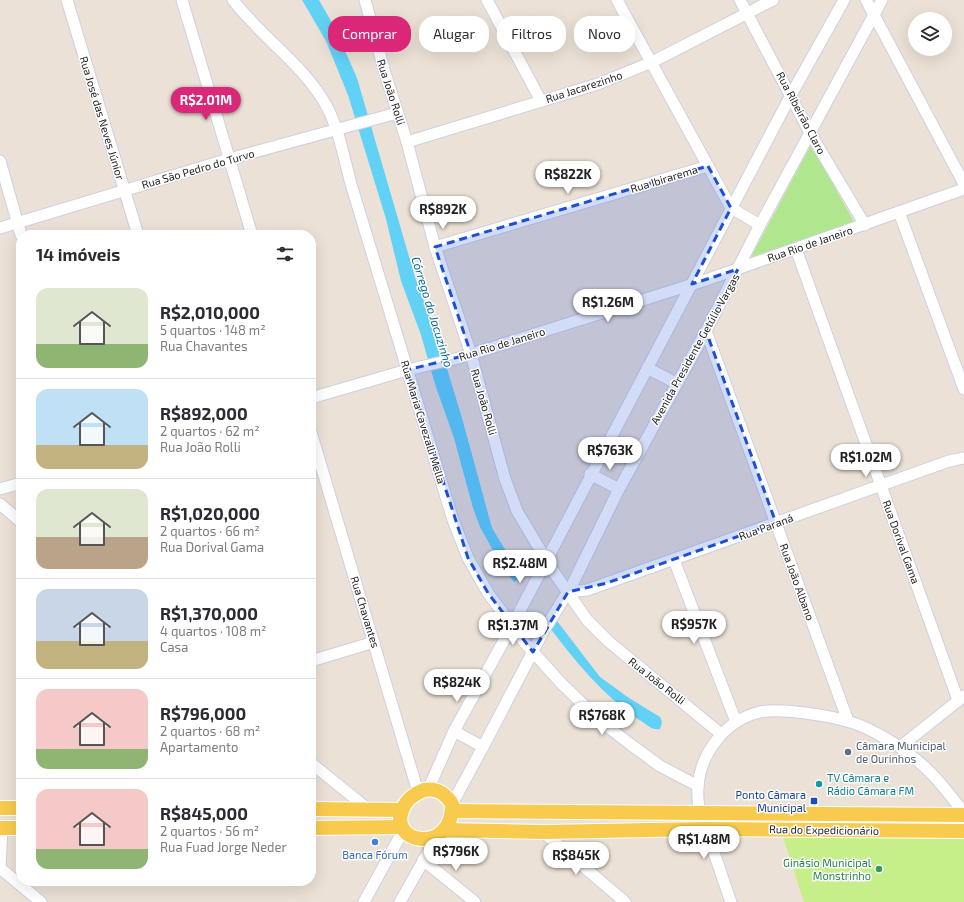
<!DOCTYPE html>
<html lang="pt">
<head>
<meta charset="utf-8">
<style>
  :root { --surface:#fff; --page:#f7f7f7; --text:#2b2b33; --muted:#7c7c81; --line:#e1e1e2; --accent:#db2777 }
  body { margin:0; font-family:"Exo 2",sans-serif; background:var(--page); color:var(--text); height:100vh; display:flex; flex-direction:column; font-size:15px; white-space:nowrap }
  * { box-sizing:border-box; margin:0 }
  p { font-size:13px; color:var(--muted) }
  .icon { flex:none; width:22px; height:22px; fill:none; stroke:currentColor; stroke-width:2; stroke-linecap:round; stroke-linejoin:round }
  .map { position:relative; flex:1; overflow:hidden }
  .drawer { position:absolute; left:16px; top:230px; width:300px; height:656px; display:flex; flex-direction:column; background:var(--surface); border-radius:16px; box-shadow:0 4px 16px #0002 }
  .drawer>* { flex:none }
  .top-card { position:absolute; left:328px; top:16px; width:380px; height:36px; display:flex; gap:8px }
  .controls { position:absolute; left:908px; top:12px; display:grid; gap:8px }
  .controls a { display:grid; place-items:center; width:44px; height:44px; border-radius:50%; background:var(--surface); box-shadow:0 4px 16px #0002; font-size:20px }
  .price { position:absolute; translate:-50% -34px; padding:0 9px; border-radius:14px; background:#fff; color:#222; font-size:13px; line-height:26px; filter:drop-shadow(0 1px 2px #0008) }
  .price::after { content:''; position:absolute; left:50%; top:24px; width:12px; height:9px; margin-left:-6px; background:inherit; clip-path:polygon(0 0,100% 0,50% 100%) }
  .price.current { background:var(--accent); color:#fff }
  ul { padding:0; list-style:none }
  li { display:flex; align-items:center; gap:12px; height:100px; padding:0 20px }
  li+li { border-top:1px solid var(--line) }
  li span { display:grid; place-items:center; flex:none; width:112px; height:80px; border-radius:12px; color:#555 }
  li>.icon { margin-inline-start:auto }
  span .icon { width:48px; height:48px; fill:#fffc; stroke-width:1 }
  li b { font-size:17px }
  h2 { display:flex; justify-content:space-between; align-items:center; height:48px; padding:0 20px; font-size:17px }
  .tag { padding:0 14px; border-radius:16px; background:var(--surface); box-shadow:0 4px 16px #0002; font-size:14px; line-height:36px }
  .tag.current { background:var(--accent); color:#fff }
  .map>svg:first-child { display:block }
</style>
</head>
<body>
<div class="map">
<svg width="964" height="902" viewBox="0 0 964 902">
  <rect width="100%" height="100%" fill="#ebe1d6"/>
  <polygon fill="#afe68e" points="811,145 854,222 751,257"/>
  <polygon fill="#c6ee89" points="782,834 964,837 964,902 804,902"/>
  <g fill="#61d2f5">
    <polygon points="302,0 319,0 335,28 357,78 415,277 441,349 462,418 492,528 522,577 514,582 500,563 480,527 473,508 454,438 435,384 421,335 401,281 386,219 348,95 326,41"/>
    <path d="M 557,621 L 600,677 L 629,698 L 660,717 L 662,722 L 660,729 C 652,731 645,723 638,719 C 602,694 576,662 550,628 Z"/>
  </g>
  <g fill="none" stroke-linecap="round" stroke-linejoin="round">
    <defs>
      <g id="minor">
        <polyline points="67,0 138,235"/>
        <polyline points="182,0 252,235"/>
        <path d="M 233,0 C 261,37 303,64 326,105 C 339,129 344,158 351,184 L 453,520 L 468,558 L 488,593 L 525,643 L 560,682 L 599,720 L 630,744 L 660,766 L 698,786"/>
        <polyline points="365,0 385,73 407,142 435,247 471,354 505,479 517,511 551,568 587,620 608,641 721,734"/>
        <polyline points="487,0 541,101"/>
        <polyline points="617,0 731,208 760,225"/>
        <polyline points="740,0 810,133 865,225"/>
        <polyline points="866,0 964,184"/>
        <polyline points="407,142 598,84 652,62 773,0"/>
        <polyline points="0,161 21,235"/>
        <polyline points="899,212 964,389"/>
        <polyline points="0,228 229,159 397,113"/>
        <polyline points="435,247 708,166"/>
        <polyline points="796,249 958,700"/>
        <polyline points="706,331 848,721"/>
        <polyline points="647,368 676,383"/>
        <polyline points="311,398 407,370 459,358 706,280 964,189"/>
        <polyline points="311,432 418,792"/>
        <polyline points="590,474 619,489"/>
        <polyline points="0,489 21,483"/>
        <polyline points="0,504 21,522"/>
        <polyline points="674,560 736,722"/>
        <polyline points="568,592 587,590 607,583 949,461 964,458"/>
        <polyline points="311,661 374,642"/>
        <polyline points="454,731 483,747"/>
        <polyline points="900,747 964,696"/>
        <polyline points="311,763 368,809"/>
        <polyline points="428,790 454,731 512,626 791,95 844,0"/>
        <polyline points="452,804 483,747 543,632 572,585 619,489 706,331 760,225 882,0"/>
        <polyline points="543,832 625,902"/>
        <polyline points="423,860 475,902"/>
        <polyline points="0,868 41,902"/>
        <polyline points="0,869 2,828"/>
        <polyline points="364,902 404,829"/>
        <polyline points="400,902 438,835"/>
        <path d="M 731,902 C 725,886 720,869 714,853 C 705,831 696,811 698,786 C 701,752 726,720 760,712 C 781,708 826,715 847,721 C 865,726 886,738 901,748 C 929,767 944,787 964,813"/>
      </g>
      <g id="major">
        <path d="M 424,790 C 437,788 445,793 452,804 C 453,856 386,844 403,808 C 407,799 414,794 424,790 Z"/>
        <polyline points="0,808 21,808"/>
        <polyline points="311,809 402,810"/>
        <polyline points="452,811 964,815"/>
        <polyline points="0,828 21,828"/>
        <polyline points="311,828 402,827"/>
        <polyline points="445,830 543,832 704,829 964,831"/>
      </g>
    </defs>
    <use href="#minor" stroke="#ccd0e1" stroke-width="13"/>
    <use href="#major" stroke="#fff" stroke-width="16"/>
    <use href="#minor" stroke="#fff" stroke-width="11"/>
    <use href="#major" stroke="#f8cb4e" stroke-width="14"/>
  </g>
  <path fill="#1d4ed8" fill-opacity="0.2" stroke="#1d4ed8" stroke-width="3" stroke-dasharray="8 5" stroke-linejoin="round" d="M 708,166 L 731,208 L 692,284 L 738,269 L 706,331 L 776,523 L 607,583 L 568,592 L 533,652 L 488,593 L 468,558 L 407,370 L 471,354 L 435,247 Z"/>
  <circle fill="#5c6f8a" stroke="#fff" stroke-width="1.5" cx="848" cy="752" r="4"/>
  <circle fill="#0f9aa8" stroke="#fff" stroke-width="1.5" cx="819" cy="784" r="4"/>
  <rect fill="#1a4fb4" stroke="#fff" stroke-width="1.5" x="810" y="797" width="8" height="8" rx="2"/>
  <circle fill="#3f7fe0" stroke="#fff" stroke-width="1.5" cx="375" cy="842" r="4"/>
  <circle fill="#2e9e5b" stroke="#fff" stroke-width="1.5" cx="879" cy="869" r="4"/>
  <g text-anchor="middle" stroke-width="3" stroke-linejoin="round" paint-order="stroke">
    <g font-size="11" fill="#262626" stroke="#fff">
      <text transform="translate(584 87) rotate(-18)" y="4">Rua Jacarezinho</text>
      <text transform="translate(391 92) rotate(72)" y="4">Rua João Rolli</text>
      <text transform="translate(801 113) rotate(62)" y="4">Rua Ribeirão Claro</text>
      <text transform="translate(102 118) rotate(73)" y="4">Rua José das Neves Júnior</text>
      <text transform="translate(198 169) rotate(-16)" y="4">Rua São Pedro do Turvo</text>
      <text transform="translate(664 179) rotate(-17)" y="4">Rua Ibirarema</text>
      <text transform="translate(810 244) rotate(-19)" y="4">Rua Rio de Janeiro</text>
      <text transform="translate(502 344) rotate(-17)" y="4">Rua Rio de Janeiro</text>
      <text transform="translate(695 349) rotate(-61)" y="4">Avenida Presidente Getúlio Vargas</text>
      <text transform="translate(484 402) rotate(74)" y="4">Rua João Rolli</text>
      <text transform="translate(423 422) rotate(73)" y="4">Rua Maria Cavezalli Mella</text>
      <text transform="translate(766 527) rotate(-20)" y="4">Rua Paraná</text>
      <text transform="translate(901 542) rotate(70)" y="4">Rua Dorival Gama</text>
      <text transform="translate(797 582) rotate(70)" y="4">Rua João Albano</text>
      <text transform="translate(365 612) rotate(73)" y="4">Rua Chavantes</text>
      <text transform="translate(657 681) rotate(38)" y="4">Rua João Rolli</text>
      <text transform="translate(824 830) rotate(1)" y="4">Rua do Expedicionário</text>
    </g>
    <g font-size="11" fill="#4e5e75" stroke="#fff" text-anchor="start">
      <text x="856" y="750">Câmara Municipal<tspan x="856" dy="13">de Ourinhos</tspan></text>
    </g>
    <g font-size="11" fill="#0d838f" stroke="#fff" text-anchor="start">
      <text x="827" y="782">TV Câmara e<tspan x="827" dy="13">Rádio Câmara FM</tspan></text>
    </g>
    <g font-size="11" fill="#164399" stroke="#fff" text-anchor="end">
      <text x="806" y="799">Ponto Câmara<tspan x="806" dy="13">Municipal</tspan></text>
    </g>
    <g font-size="11" fill="#366cbe" stroke="#fff">
      <text x="375" y="859">Banca Fórum</text>
    </g>
    <g font-size="11" fill="#27864d" stroke="#fff" text-anchor="end">
      <text x="871" y="867">Ginásio Municipal<tspan x="871" dy="13">Monstrinho</tspan></text>
    </g>
    <g font-size="12" font-style="italic" fill="#056d9c" stroke="#fff">
      <text transform="translate(432 312) rotate(73)" y="4">Córrego do Jacuzinho</text>
    </g>
  </g>
</svg>
<div class="controls">
<a><svg class="icon" aria-label="layers" viewBox="0 0 24 24"><path d="M12 4l9 5-9 5-9-5zM3 14l9 5 9-5"/></svg></a>
</div>
<b class="price current" style="left:206px;top:121px">R$2.01M</b>
<b class="price" style="left:568px;top:195px">R$822K</b>
<b class="price" style="left:443px;top:230px">R$892K</b>
<b class="price" style="left:608px;top:323px">R$1.26M</b>
<b class="price" style="left:610px;top:471px">R$763K</b>
<b class="price" style="left:866px;top:478px">R$1.02M</b>
<b class="price" style="left:520px;top:584px">R$2.48M</b>
<b class="price" style="left:694px;top:645px">R$957K</b>
<b class="price" style="left:513px;top:646px">R$1.37M</b>
<b class="price" style="left:457px;top:703px">R$824K</b>
<b class="price" style="left:602px;top:736px">R$768K</b>
<b class="price" style="left:704px;top:860px">R$1.48M</b>
<b class="price" style="left:456px;top:872px">R$796K</b>
<b class="price" style="left:576px;top:876px">R$845K</b>
<div class="top-card">
<a class="tag current">Comprar</a>
<a class="tag">Alugar</a>
<a class="tag">Filtros</a>
<a class="tag">Novo</a>
</div>
<section class="drawer">
<h2>14 imóveis<svg class="icon" aria-label="filters" viewBox="0 0 24 24"><path d="M4 7h16M4 17h16"/><circle cx="9" cy="7" r="2"/><circle cx="15" cy="17" r="2"/></svg></h2>
<ul>
<li><span style="background:linear-gradient(#dfe7d0 70%,#8fb573 0)"><svg class="icon" aria-label="home" viewBox="0 0 24 24"><path d="M3 11l9-7 9 7M6 9v11h12V9"/></svg></span><div><b>R$2,010,000</b><p>5 quartos · 148 m²</p><p>Rua Chavantes</p></div></li>
<li><span style="background:linear-gradient(#bfe0f5 70%,#c2b280 0)"><svg class="icon" aria-label="home" viewBox="0 0 24 24"><path d="M3 11l9-7 9 7M6 9v11h12V9"/></svg></span><div><b>R$892,000</b><p>2 quartos · 62 m²</p><p>Rua João Rolli</p></div></li>
<li><span style="background:linear-gradient(#dfe7d0 60%,#b9a48a 0)"><svg class="icon" aria-label="home" viewBox="0 0 24 24"><path d="M3 11l9-7 9 7M6 9v11h12V9"/></svg></span><div><b>R$1,020,000</b><p>2 quartos · 66 m²</p><p>Rua Dorival Gama</p></div></li>
<li><span style="background:linear-gradient(#c9d6e8 65%,#c2b280 0)"><svg class="icon" aria-label="home" viewBox="0 0 24 24"><path d="M3 11l9-7 9 7M6 9v11h12V9"/></svg></span><div><b>R$1,370,000</b><p>4 quartos · 108 m²</p><p>Casa</p></div></li>
<li><span style="background:linear-gradient(#f6c9c9 75%,#8fb573 0)"><svg class="icon" aria-label="home" viewBox="0 0 24 24"><path d="M3 11l9-7 9 7M6 9v11h12V9"/></svg></span><div><b>R$796,000</b><p>2 quartos · 68 m²</p><p>Apartamento</p></div></li>
<li><span style="background:linear-gradient(#f6c9c9 75%,#8fb573 0)"><svg class="icon" aria-label="home" viewBox="0 0 24 24"><path d="M3 11l9-7 9 7M6 9v11h12V9"/></svg></span><div><b>R$845,000</b><p>2 quartos · 56 m²</p><p>Rua Fuad Jorge Neder</p></div></li>
</ul>
</section>
</div>
</body>
</html>
